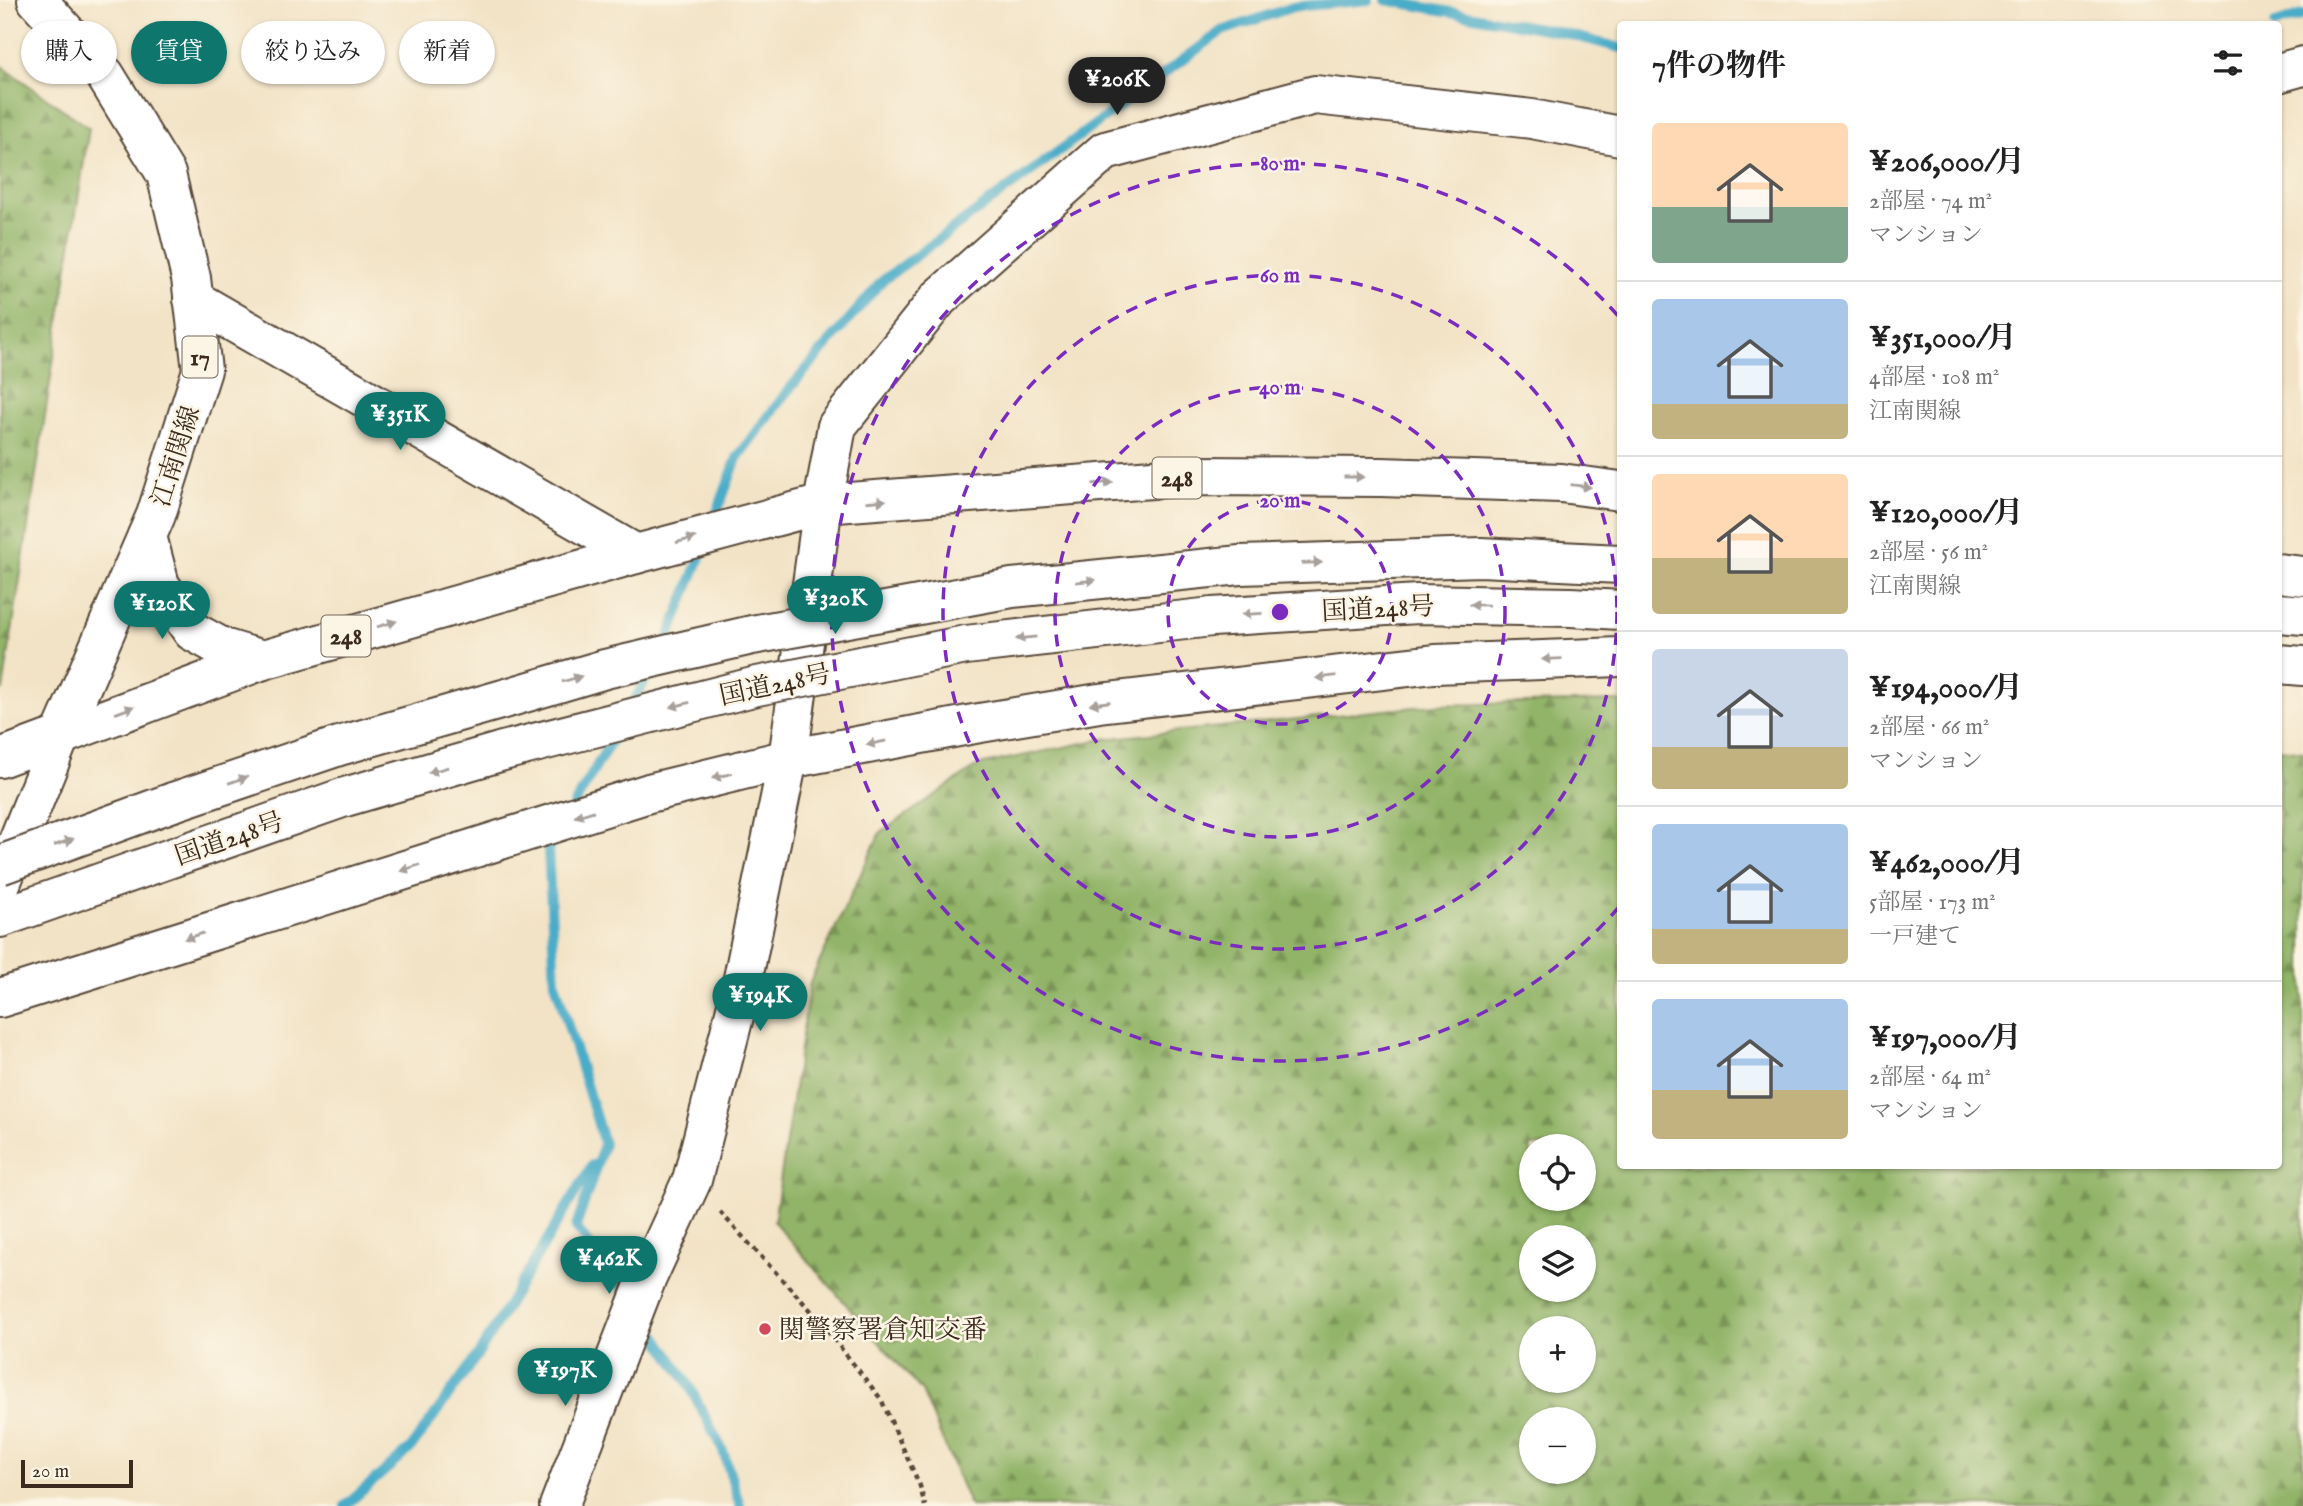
<!DOCTYPE html>
<html lang="ja">
<head>
<meta charset="utf-8">
<style>
  :root { --surface:#fff; --page:#f6f6f6; --text:#222; --muted:#767676; --line:#e0e0e0; --accent:#0f766e }
  body { margin:0; font-family:"IM FELL English","Noto Serif JP",serif; background:var(--page); color:var(--text); height:100vh; display:flex; flex-direction:column; font-size:26px; white-space:nowrap }
  * { box-sizing:border-box; margin:0 }
  p { font-size:23px; color:var(--muted) }
  .icon { flex:none; width:38px; height:38px; fill:none; stroke:currentColor; stroke-width:2; stroke-linecap:round; stroke-linejoin:round }
  .map { position:relative; flex:1; overflow:hidden }
  .panel { position:absolute; left:1617px; top:21px; width:665px; height:1148px; display:flex; flex-direction:column; background:var(--surface); border-radius:7px; box-shadow:0 2px 5px #0004 }
  .panel>* { flex:none }
  .top-card { position:absolute; left:21px; top:21px; width:665px; height:63px; display:flex; gap:14px }
  .controls { position:absolute; left:1519px; top:1134px; display:grid; gap:14px }
  .controls a { display:grid; place-items:center; width:77px; height:77px; border-radius:50%; background:var(--surface); box-shadow:0 2px 5px #0004; font-size:35px }
  .scale { position:absolute; left:21px; bottom:18px; width:112px; box-sizing:border-box; padding-left:7px; border:4px solid #3b2a1e; border-top:0; font-size:19px; line-height:24px; white-space:nowrap; color:#3b2a1e; -webkit-text-stroke:5px #fcf5e5; paint-order:stroke }
  .price { position:absolute; translate:-50% -60px; padding:0 16px; border-radius:24px; background:var(--accent); color:#fff; font-size:23px; line-height:46px; filter:drop-shadow(0 2px 4px #0008) }
  .price::after { content:''; position:absolute; left:50%; top:42px; width:21px; height:16px; margin-left:-10px; background:inherit; clip-path:polygon(0 0,100% 0,50% 100%) }
  .price.current { background:#222; color:#fff }
  ul { padding:0; list-style:none }
  li { display:flex; align-items:center; gap:21px; height:175px; padding:0 35px }
  li+li { border-top:2px solid var(--line) }
  li span { display:grid; place-items:center; flex:none; width:196px; height:140px; border-radius:7px; color:#555 }
  li>.icon { margin-inline-start:auto }
  span .icon { width:84px; height:84px; fill:#fffc; stroke-width:1 }
  li b { font-size:30px }
  h2 { display:flex; justify-content:space-between; align-items:center; height:84px; padding:0 35px; font-size:30px }
  .chip { padding:0 24px; border-radius:32px; background:var(--surface); box-shadow:0 2px 5px #0004; font-size:24px; line-height:63px }
  .chip.current { background:var(--accent); color:#fff }
  .map>svg:first-child { display:block }
</style>
</head>
<body>
<div class="map">
<svg width="2303" height="1506" viewBox="0 0 2303 1506">
  <defs>
    <pattern id="forest-firs" width="22" height="20" patternUnits="userSpaceOnUse" patternTransform="scale(1.75)"><rect width="22" height="20" fill="#91b468"/><path d="M5 1l3.5 6h-7zM16 11l3.5 6h-7z" fill="#789355"/></pattern>
  </defs>
  <rect width="100%" height="100%" fill="#fcf5e5"/>
  <filter id="ink" filterUnits="userSpaceOnUse"><feTurbulence type="fractalNoise" baseFrequency=".0143" numOctaves="2"/><feDisplacementMap in="SourceGraphic" scale="14" xChannelSelector="R" yChannelSelector="G"/><feConvolveMatrix kernelMatrix="1 2 1 2 8 2 1 2 1" color-interpolation-filters="sRGB"/></filter>
  <filter id="wash" filterUnits="userSpaceOnUse"><feTurbulence type="fractalNoise" baseFrequency=".00686" numOctaves="4" result="noise"/><feDisplacementMap in="SourceGraphic" scale="28" xChannelSelector="R" yChannelSelector="G"/><feGaussianBlur stdDeviation="1.57" result="paint"/><feColorMatrix in="noise" values="0 0 0 0 0 0 0 0 0 0 0 0 0 0 0 0 0 1.4 0 .05"/><feComposite in="paint" operator="in"/></filter>
  <g filter="url(#wash)">
    <rect width="100%" height="100%" fill="#f2e3c6"/>
    <g fill="url(#forest-firs)" stroke="#666f43" stroke-width="2" fill-rule="evenodd">
      <polygon points="0,65 89,128 3,690 0,691"/>
      <path d="M 1620,701 L 1620,1166 L 2278,1166 L 2279,749 L 2303,752 L 2303,1506 L 970,1506 L 922,1391 L 774,1222 L 810,982 L 880,833 L 979,765 L 1102,739 L 1435,705 ZM 1531,1146 L 1584,1146 L 1584,1199 L 1531,1199 ZM 1531,1237 L 1584,1237 L 1584,1290 L 1531,1290 ZM 1531,1328 L 1584,1328 L 1584,1381 L 1531,1381 ZM 1531,1419 L 1584,1419 L 1584,1472 L 1531,1472 Z"/>
    </g>
    <g fill="none" stroke-linecap="round" stroke-linejoin="round">
      <g stroke="#49acc8" stroke-width="10">
        <polyline points="1385,0 1556,31 1620,48"/>
        <polyline points="2275,24 2303,15"/>
        <polyline points="713,523 737,458 786,393 882,281 1222,31 1293,7 1369,0"/>
        <polyline points="666,644 705,545"/>
        <polyline points="630,708 653,667"/>
        <polyline points="574,805 615,734"/>
        <polyline points="557,834 548,849 555,982 604,1144 576,1227 631,1299"/>
        <polyline points="643,1315 689,1385 723,1451 740,1506"/>
        <polyline points="345,1506 411,1448 481,1350 592,1165"/>
      </g>
    </g>
  </g>
  <g filter="url(#ink)">
    <g fill="none" stroke-linecap="round" stroke-linejoin="round">
      <defs>
        <g id="minor">
          <polyline points="2278,73 2303,66"/>
          <polyline points="193,299 636,554"/>
          <polyline points="823,504 837,426 939,298 1105,151 1315,95 1532,119 1620,136"/>
          <polyline points="147,536 160,585 192,631 223,648 263,660"/>
        </g>
        <polyline id="tertiary" points="559,1506 646,1280 692,1180 740,993 788,759 823,504"/>
        <polyline id="primary" points="0,886 61,734 156,515 202,370 191,278 166,174 105,75 37,0"/>
        <g id="trunk">
          <polyline points="2278,573 2303,576"/>
          <polyline points="897,609 1012,588 1240,565 1481,557 1620,564"/>
          <polyline points="2278,613 2303,615"/>
          <polyline points="891,660 966,645 1212,617 1418,604 1571,607 1620,610"/>
          <polyline points="2278,664 2303,666"/>
          <polyline points="0,758 263,660 636,554 823,504 1192,476 1381,477 1561,483 1620,491"/>
          <polyline points="173,802 339,746 507,698"/>
          <polyline points="0,918 345,797 503,751"/>
          <polyline points="0,998 649,793 788,759 974,724 1099,703 1435,664 1620,657"/>
        </g>
      </defs>
      <use href="#minor" stroke="#564637" stroke-width="42"/>
      <use href="#tertiary" stroke="#564637" stroke-width="42"/>
      <use href="#primary" stroke="#564637" stroke-width="42"/>
      <use href="#trunk" stroke="#564637" stroke-width="42"/>
      <polyline stroke="#564637" stroke-width="4.5" stroke-dasharray="5 5" stroke-linecap="butt" points="720,1212 814,1314 881,1399 920,1486 925,1506"/>
      <use href="#minor" stroke="#fff" stroke-width="38"/>
      <use href="#tertiary" stroke="#fff" stroke-width="38"/>
      <use href="#primary" stroke="#fff" stroke-width="38"/>
      <use href="#trunk" stroke="#fff" stroke-width="38"/>
      <defs>
        <g id="trunk-bridge">
          <polyline points="507,698 605,669 752,635 897,609"/>
          <polyline points="503,751 757,686 891,660"/>
          <polyline points="0,865 173,802"/>
        </g>
      </defs>
      <use href="#trunk-bridge" stroke="#564637" stroke-width="42" stroke-linecap="butt"/>
      <use href="#trunk-bridge" stroke="#fff" stroke-width="38"/>
    </g>
    <defs><path id="oneway-solid" d="M-6-.8H1V-3.2L6.5 0L1 3.2V.8H-6Z" transform="scale(1.75)"/></defs>
    <g fill="#a79f9a">
      <use href="#oneway-solid" transform="translate(1354 477)"/>
      <use href="#oneway-solid" transform="translate(1103 483) rotate(-5)"/>
      <use href="#oneway-solid" transform="translate(1581 486) rotate(7)"/>
      <use href="#oneway-solid" transform="translate(876 501) rotate(-4)"/>
      <use href="#oneway-solid" transform="translate(686 540) rotate(-15)"/>
      <use href="#oneway-solid" transform="translate(1312 563) rotate(-2)"/>
      <use href="#oneway-solid" transform="translate(1086 581) rotate(-6)"/>
      <use href="#oneway-solid" transform="translate(1479 605) rotate(-179)"/>
      <use href="#oneway-solid" transform="translate(1252 614) rotate(177)"/>
      <use href="#oneway-solid" transform="translate(387 624) rotate(-16)"/>
      <use href="#oneway-solid" transform="translate(1026 638) rotate(174)"/>
      <use href="#oneway-solid" transform="translate(1552 659) rotate(178)"/>
      <use href="#oneway-solid" transform="translate(1326 677) rotate(173)"/>
      <use href="#oneway-solid" transform="translate(572 679) rotate(-16)"/>
      <use href="#oneway-solid" transform="translate(1100 703) rotate(172)"/>
      <use href="#oneway-solid" transform="translate(680 705) rotate(166)"/>
      <use href="#oneway-solid" transform="translate(125 710) rotate(-20)"/>
      <use href="#oneway-solid" transform="translate(876 743) rotate(169)"/>
      <use href="#oneway-solid" transform="translate(438 770) rotate(164)"/>
      <use href="#oneway-solid" transform="translate(722 776) rotate(166)"/>
      <use href="#oneway-solid" transform="translate(238 780) rotate(-19)"/>
      <use href="#oneway-solid" transform="translate(584 814) rotate(163)"/>
      <use href="#oneway-solid" transform="translate(64 842) rotate(-20)"/>
      <use href="#oneway-solid" transform="translate(410 868) rotate(162)"/>
      <use href="#oneway-solid" transform="translate(194 936) rotate(162)"/>
    </g>
  </g>
  <g fill="none" stroke="#7b2cbf" stroke-width="3.5" stroke-dasharray="12 9">
    <circle cx="1280" cy="612" r="112"/>
    <circle cx="1280" cy="612" r="225"/>
    <circle cx="1280" cy="612" r="337"/>
    <path d="M1619 907A449 449 0 1 1 1619 317"/>
  </g>
  <circle fill="#d1495b" stroke="#fcf5e5" stroke-width="2.5" cx="765" cy="1329" r="7"/>
  <g text-anchor="middle" stroke-width="5" stroke-linejoin="round" paint-order="stroke">
    <g fill="#fcf5e5" stroke="#75675a" stroke-width="2">
      <rect x="182.5" y="336.5" width="35" height="41" rx="5"/>
      <rect x="1152.5" y="457.5" width="49" height="41" rx="5"/>
      <rect x="321.5" y="615.5" width="49" height="41" rx="5"/>
    </g>
    <g font-size="24" font-weight="bold" fill="#3b2a1e">
      <text x="200" y="365">17</text>
      <text x="1177" y="486">248</text>
      <text x="346" y="644">248</text>
    </g>
    <g font-size="26" fill="#3b2a1e" stroke="#fcf5e5">
      <text transform="translate(175 456) rotate(-72)" y="9">江南関線</text>
      <text transform="translate(1378 608) rotate(-3)" y="9">国道248号</text>
      <text transform="translate(775 684) rotate(-12)" y="9">国道248号</text>
      <text transform="translate(229 838) rotate(-19)" y="9">国道248号</text>
    </g>
    <g font-size="26" fill="#3b2a1e" stroke="#fcf5e5" text-anchor="start">
      <text x="779" y="1338">関警察署倉知交番</text>
    </g>
  </g>
  <circle cx="1280" cy="612" r="10" fill="#7b2cbf" stroke="#fcf5e5" stroke-width="3.5"/>
  <g font-size="21" text-anchor="middle" font-weight="bold" fill="#7b2cbf" stroke="#fcf5e5" stroke-width="5" stroke-linejoin="round" paint-order="stroke">
    <text x="1280" y="170">80 m</text>
    <text x="1280" y="282">60 m</text>
    <text x="1280" y="394">40 m</text>
    <text x="1280" y="507">20 m</text>
  </g>
</svg>
<div class="controls">
<a><svg class="icon" aria-label="locate" viewBox="0 0 24 24"><circle cx="12" cy="12" r="6"/><path d="M12 2v4M12 18v4M2 12h4M18 12h4"/></svg></a>
<a><svg class="icon" aria-label="layers" viewBox="0 0 24 24"><path d="M12 4l9 5-9 5-9-5zM3 14l9 5 9-5"/></svg></a>
<a>+</a>
<a>−</a>
</div>
<div class="scale">20 m</div>
<b class="price current" style="left:1117px;top:117px">¥206K</b>
<b class="price" style="left:400px;top:452px">¥351K</b>
<b class="price" style="left:835px;top:636px">¥320K</b>
<b class="price" style="left:162px;top:641px">¥120K</b>
<b class="price" style="left:760px;top:1033px">¥194K</b>
<b class="price" style="left:609px;top:1296px">¥462K</b>
<b class="price" style="left:565px;top:1408px">¥197K</b>
<div class="top-card">
<a class="chip">購入</a>
<a class="chip current">賃貸</a>
<a class="chip">絞り込み</a>
<a class="chip">新着</a>
</div>
<section class="panel">
<h2>7件の物件<svg class="icon" aria-label="filters" viewBox="0 0 24 24"><path d="M4 7h16M4 17h16"/><circle cx="9" cy="7" r="2"/><circle cx="15" cy="17" r="2"/></svg></h2>
<ul>
<li><span style="background:linear-gradient(#ffd9b3 60%,#7fa58c 0)"><svg class="icon" aria-label="home" viewBox="0 0 24 24"><path d="M3 11l9-7 9 7M6 9v11h12V9"/></svg></span><div><b>¥206,000/月</b><p>2部屋 · 74 m²</p><p>マンション</p></div></li>
<li><span style="background:linear-gradient(#a9c7e8 75%,#c2b280 0)"><svg class="icon" aria-label="home" viewBox="0 0 24 24"><path d="M3 11l9-7 9 7M6 9v11h12V9"/></svg></span><div><b>¥351,000/月</b><p>4部屋 · 108 m²</p><p>江南関線</p></div></li>
<li><span style="background:linear-gradient(#ffd9b3 60%,#c2b280 0)"><svg class="icon" aria-label="home" viewBox="0 0 24 24"><path d="M3 11l9-7 9 7M6 9v11h12V9"/></svg></span><div><b>¥120,000/月</b><p>2部屋 · 56 m²</p><p>江南関線</p></div></li>
<li><span style="background:linear-gradient(#c9d6e8 70%,#c2b280 0)"><svg class="icon" aria-label="home" viewBox="0 0 24 24"><path d="M3 11l9-7 9 7M6 9v11h12V9"/></svg></span><div><b>¥194,000/月</b><p>2部屋 · 66 m²</p><p>マンション</p></div></li>
<li><span style="background:linear-gradient(#a9c7e8 75%,#c2b280 0)"><svg class="icon" aria-label="home" viewBox="0 0 24 24"><path d="M3 11l9-7 9 7M6 9v11h12V9"/></svg></span><div><b>¥462,000/月</b><p>5部屋 · 173 m²</p><p>一戸建て</p></div></li>
<li><span style="background:linear-gradient(#a9c7e8 65%,#c2b280 0)"><svg class="icon" aria-label="home" viewBox="0 0 24 24"><path d="M3 11l9-7 9 7M6 9v11h12V9"/></svg></span><div><b>¥197,000/月</b><p>2部屋 · 64 m²</p><p>マンション</p></div></li>
</ul>
</section>
</div>
</body>
</html>
